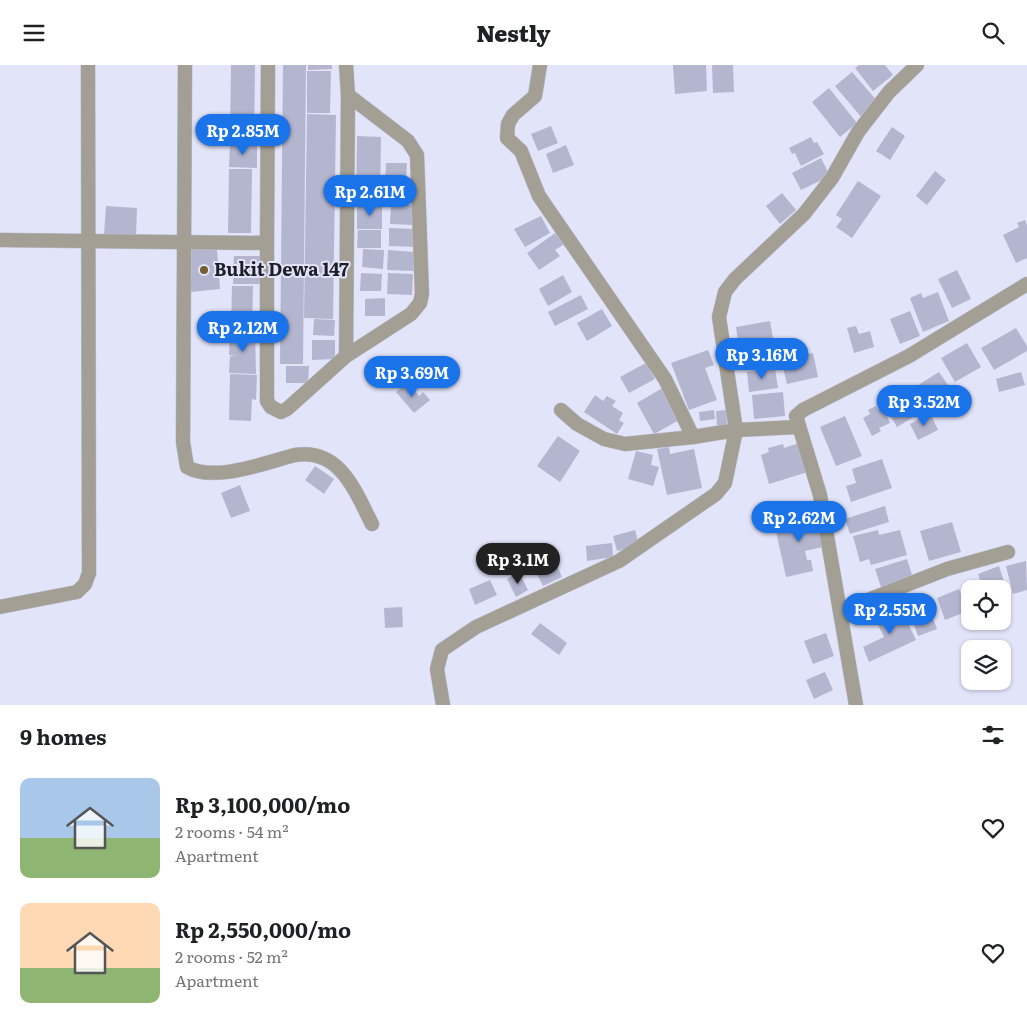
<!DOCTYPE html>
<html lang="en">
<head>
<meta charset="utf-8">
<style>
  :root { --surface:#fff; --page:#f6f6f6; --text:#202124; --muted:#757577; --accent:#1a73e8 }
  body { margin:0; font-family:Literata,serif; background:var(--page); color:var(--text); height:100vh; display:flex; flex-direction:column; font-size:19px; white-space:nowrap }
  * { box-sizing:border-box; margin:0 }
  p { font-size:16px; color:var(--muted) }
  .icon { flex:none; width:28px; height:28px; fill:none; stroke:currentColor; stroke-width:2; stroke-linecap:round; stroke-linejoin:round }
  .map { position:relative; height:640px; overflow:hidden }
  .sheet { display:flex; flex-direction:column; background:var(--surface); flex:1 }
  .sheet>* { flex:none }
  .buttons { position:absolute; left:961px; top:515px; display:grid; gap:10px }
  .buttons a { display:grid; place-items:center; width:50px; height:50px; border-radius:10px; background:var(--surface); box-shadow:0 1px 4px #0004; font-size:25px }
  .price { position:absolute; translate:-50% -42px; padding:0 11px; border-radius:18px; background:var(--accent); color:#fff; font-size:16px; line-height:32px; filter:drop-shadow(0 1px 2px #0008) }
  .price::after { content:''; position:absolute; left:50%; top:30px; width:15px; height:11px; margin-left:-8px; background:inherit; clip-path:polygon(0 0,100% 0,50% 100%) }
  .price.active { background:#222; color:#fff }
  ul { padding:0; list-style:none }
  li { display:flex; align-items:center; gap:15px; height:125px; padding:0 20px }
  li span { display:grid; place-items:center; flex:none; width:140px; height:100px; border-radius:10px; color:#555 }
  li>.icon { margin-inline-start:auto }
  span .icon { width:60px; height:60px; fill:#fffc; stroke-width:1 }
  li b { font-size:21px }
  h2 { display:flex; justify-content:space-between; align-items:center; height:60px; padding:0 20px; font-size:21px }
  header { display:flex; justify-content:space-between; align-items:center; height:65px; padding:0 20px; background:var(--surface); font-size:22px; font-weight:800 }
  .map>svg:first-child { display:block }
</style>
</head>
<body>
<header><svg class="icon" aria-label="menu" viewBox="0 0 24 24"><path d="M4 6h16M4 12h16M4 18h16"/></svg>Nestly<svg class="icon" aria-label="search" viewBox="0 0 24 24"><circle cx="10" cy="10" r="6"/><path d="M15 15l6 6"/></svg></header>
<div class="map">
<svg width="1027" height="640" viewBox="0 0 1027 640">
  <rect width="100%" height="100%" fill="#e2e4fa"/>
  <g fill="#b4b6d0">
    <polygon points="231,0 255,0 254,78 230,78"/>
    <polygon points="283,0 306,0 303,299 280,299"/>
    <polygon points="308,0 332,0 332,4 308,5"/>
    <polygon points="673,0 706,0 707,26 675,29"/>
    <polygon points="712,0 733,0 734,27 713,28"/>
    <polygon points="859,0 885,0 893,10 873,26 855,3"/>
    <polygon points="307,6 331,6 330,48 307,48"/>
    <polygon points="852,7 879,38 862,53 835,21"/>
    <polygon points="829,23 857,58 840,72 812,37"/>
    <polygon points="307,49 336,50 333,254 304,253"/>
    <polygon points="551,61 558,78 538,86 531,69"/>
    <polygon points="892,62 905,71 890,95 876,86"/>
    <polygon points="357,71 381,72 380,138 356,138"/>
    <polygon points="811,72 814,78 817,77 824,89 801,101 795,88 792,89 789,83"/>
    <polygon points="230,80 257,80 257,103 229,102"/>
    <polygon points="566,80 574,100 553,108 546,89"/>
    <polygon points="821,93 830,111 801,125 792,108"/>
    <polygon points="386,98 407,98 406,117 385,116"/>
    <polygon points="229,104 252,104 251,168 228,168"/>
    <polygon points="935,106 946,115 927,140 916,131"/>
    <polygon points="858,116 881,131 852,173 836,162 842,154 836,150"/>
    <rect x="385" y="119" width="22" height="19"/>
    <polygon points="782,128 796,145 780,159 766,141"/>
    <rect x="357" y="139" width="25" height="25"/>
    <polygon points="391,140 415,140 414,160 390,159"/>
    <polygon points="106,141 137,143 136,171 104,170"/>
    <polygon points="541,151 550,168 525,182 514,164"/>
    <polygon points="1025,155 1027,160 1027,193 1016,198 1003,170 1019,162 1017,158"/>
    <polygon points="389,163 416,164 416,182 389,181"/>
    <polygon points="358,165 381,165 381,183 357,183"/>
    <polygon points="558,166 566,178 555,185 560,191 539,205 527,188"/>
    <polygon points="188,184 217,185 220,224 191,227"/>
    <polygon points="363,184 384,185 383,204 362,202"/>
    <polygon points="388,185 415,187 414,206 387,205"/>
    <polygon points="234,191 260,191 260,219 233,219"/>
    <polygon points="957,205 971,234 952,243 938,214"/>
    <polygon points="361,208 382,209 381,226 360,226"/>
    <polygon points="388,208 413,209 412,230 387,229"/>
    <polygon points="563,210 572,227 548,241 539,224"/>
    <polygon points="232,221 253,221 252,265 231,265"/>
    <polygon points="938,227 949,256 923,267 910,233 921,228 923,233"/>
    <polygon points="581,230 588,244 555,261 548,247"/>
    <polygon points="385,233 385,251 365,251 365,234"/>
    <polygon points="602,244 612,261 587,276 577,258"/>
    <polygon points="910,246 920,271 900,279 890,254"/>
    <polygon points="314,254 335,255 334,271 313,270"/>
    <polygon points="770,256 774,279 739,284 736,262"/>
    <polygon points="856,261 859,269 870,266 874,282 854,288 847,263"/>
    <polygon points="1016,263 1027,281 1027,286 994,305 981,283"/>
    <polygon points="230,267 255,267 256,309 229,308 230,291 236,290 229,290"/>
    <polygon points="312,275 335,275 335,294 312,295"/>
    <polygon points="967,278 981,302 955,317 941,293"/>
    <polygon points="708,285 714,300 705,303 717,335 689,345 671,298"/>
    <polygon points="802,285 803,290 813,288 818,312 787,319 780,291"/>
    <polygon points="646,298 655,314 629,328 620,312"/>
    <polygon points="286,301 309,301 308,318 286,318"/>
    <polygon points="775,303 778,323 749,327 747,307"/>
    <polygon points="939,307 954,329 932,344 917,321"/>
    <polygon points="1021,307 1025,320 999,327 996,314"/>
    <polygon points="230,309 257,310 256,335 252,334 251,356 229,355"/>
    <polygon points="408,317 419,331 423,327 430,335 414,348 396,327"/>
    <polygon points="664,322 681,354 654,369 637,338"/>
    <polygon points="907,324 920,348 897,362 883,338"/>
    <polygon points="783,327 785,351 754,354 752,330"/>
    <polygon points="595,330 603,336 607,331 616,336 612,341 623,348 619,355 624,358 617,369 584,347"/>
    <polygon points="876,341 878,345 883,343 890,358 879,363 881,366 872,371 863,353 870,349 868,345"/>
    <polygon points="714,345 715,354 700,356 699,347"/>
    <polygon points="726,345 727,360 717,361 716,346"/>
    <polygon points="930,348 938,365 918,375 910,359"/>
    <polygon points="845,351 862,391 836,401 820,362"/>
    <polygon points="558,371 580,386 560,417 537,401"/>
    <polygon points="799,378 808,407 769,419 761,390 769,387 768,383 783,379 784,383"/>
    <polygon points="669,382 670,389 694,384 702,423 667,430 657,384"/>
    <polygon points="636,386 653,390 651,400 659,402 653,421 628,414"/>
    <polygon points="882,394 892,423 851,437 846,421 856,418 852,404"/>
    <polygon points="315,401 334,414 324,429 305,415"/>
    <polygon points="240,420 250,446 231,453 221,428"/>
    <polygon points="885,441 889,457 850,469 845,454"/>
    <polygon points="814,448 817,464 822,463 827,481 805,486 807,495 811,495 813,506 786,512 774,457"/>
    <polygon points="952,457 961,487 929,496 920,466"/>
    <polygon points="635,465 639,480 617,486 613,471"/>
    <polygon points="878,465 879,470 900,465 907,490 871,500 869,494 860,497 853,471"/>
    <polygon points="612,478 613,492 587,496 586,481"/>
    <polygon points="551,487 562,512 543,521 531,497"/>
    <polygon points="907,494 914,516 882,525 875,504"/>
    <polygon points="1026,496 1027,525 1013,529 1006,501"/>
    <polygon points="999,501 1009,532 1002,535 1002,524 983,524 978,509"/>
    <polygon points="519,507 528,525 516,532 507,514"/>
    <polygon points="490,515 497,530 475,540 469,524"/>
    <polygon points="959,524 968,546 945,555 937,533"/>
    <polygon points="925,533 937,564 918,571 907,540"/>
    <polygon points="402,542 403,562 385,563 384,543"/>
    <polygon points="900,542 916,575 869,597 863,582 884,572 875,554"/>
    <polygon points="540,558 567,578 559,590 531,569"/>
    <polygon points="826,568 834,591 813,599 804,576"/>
    <polygon points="825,607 833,625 814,634 806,615"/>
  </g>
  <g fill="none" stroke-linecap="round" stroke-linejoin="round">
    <defs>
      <g id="minor">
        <path d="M 185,0 L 183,377 L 187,402 C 214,418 267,397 295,390 C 340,383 355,426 372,459"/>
        <polyline points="346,0 348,30 346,291"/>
        <polyline points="540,0 535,31 513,50 508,59 507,73 521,86 539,131 665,314 693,372"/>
        <polyline points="0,175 267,178 268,0"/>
        <polyline points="267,178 267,336 271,342 281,347 287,344 346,291 411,249 420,238 422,229 417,90 408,76 348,30"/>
        <polyline points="561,345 577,359 604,374 625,379 693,372 736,365 798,362"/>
        <polyline points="0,542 77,527 85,519 89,508 88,0"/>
        <polyline points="840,546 947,504 1008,487"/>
        <polyline points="443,640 437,604 442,585 476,562 619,496 716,429 725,418 736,365 719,252 725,227 735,214 804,149 832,113 858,67 889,27 917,0"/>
        <polyline points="856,640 820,430 796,351 803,345 909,291 1027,219"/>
      </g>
    </defs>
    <use href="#minor" stroke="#bec0d4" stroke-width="15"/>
    <use href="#minor" stroke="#a49f94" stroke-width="14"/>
  </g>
  <circle fill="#75602f" stroke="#e2e4fa" stroke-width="2" cx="204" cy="205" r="5"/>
  <g text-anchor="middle" stroke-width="4" stroke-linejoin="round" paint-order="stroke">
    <g font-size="18" font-weight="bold" fill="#1c1d26" stroke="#e2e4fa" text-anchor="start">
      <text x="214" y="211">Bukit Dewa 147</text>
    </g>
  </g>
</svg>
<div class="buttons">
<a><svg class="icon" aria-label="locate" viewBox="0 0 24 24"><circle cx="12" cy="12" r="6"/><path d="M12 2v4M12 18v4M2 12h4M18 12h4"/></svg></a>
<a><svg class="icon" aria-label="layers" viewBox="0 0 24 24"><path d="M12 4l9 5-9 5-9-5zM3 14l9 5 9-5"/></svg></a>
</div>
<b class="price" style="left:243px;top:91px">Rp 2.85M</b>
<b class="price" style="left:370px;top:152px">Rp 2.61M</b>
<b class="price" style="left:243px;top:288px">Rp 2.12M</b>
<b class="price" style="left:762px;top:315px">Rp 3.16M</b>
<b class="price" style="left:412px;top:333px">Rp 3.69M</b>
<b class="price" style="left:924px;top:362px">Rp 3.52M</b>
<b class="price" style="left:799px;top:478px">Rp 2.62M</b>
<b class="price active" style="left:518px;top:520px">Rp 3.1M</b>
<b class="price" style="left:890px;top:570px">Rp 2.55M</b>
</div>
<section class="sheet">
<h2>9 homes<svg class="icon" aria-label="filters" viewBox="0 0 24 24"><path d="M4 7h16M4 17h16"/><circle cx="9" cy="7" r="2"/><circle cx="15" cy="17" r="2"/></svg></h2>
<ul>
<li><span style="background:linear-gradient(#a9c7e8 60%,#8fb573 0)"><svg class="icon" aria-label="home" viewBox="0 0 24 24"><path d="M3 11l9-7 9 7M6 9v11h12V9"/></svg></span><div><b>Rp 3,100,000/mo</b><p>2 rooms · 54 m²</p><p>Apartment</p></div><svg class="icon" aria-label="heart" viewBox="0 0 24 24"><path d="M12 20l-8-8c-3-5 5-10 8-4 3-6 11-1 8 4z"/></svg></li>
<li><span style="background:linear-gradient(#ffd9b3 65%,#8fb573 0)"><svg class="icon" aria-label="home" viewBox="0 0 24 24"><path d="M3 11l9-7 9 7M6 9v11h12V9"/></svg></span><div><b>Rp 2,550,000/mo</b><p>2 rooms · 52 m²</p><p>Apartment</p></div><svg class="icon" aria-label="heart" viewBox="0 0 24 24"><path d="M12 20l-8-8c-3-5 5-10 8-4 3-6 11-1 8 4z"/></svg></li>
</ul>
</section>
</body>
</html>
